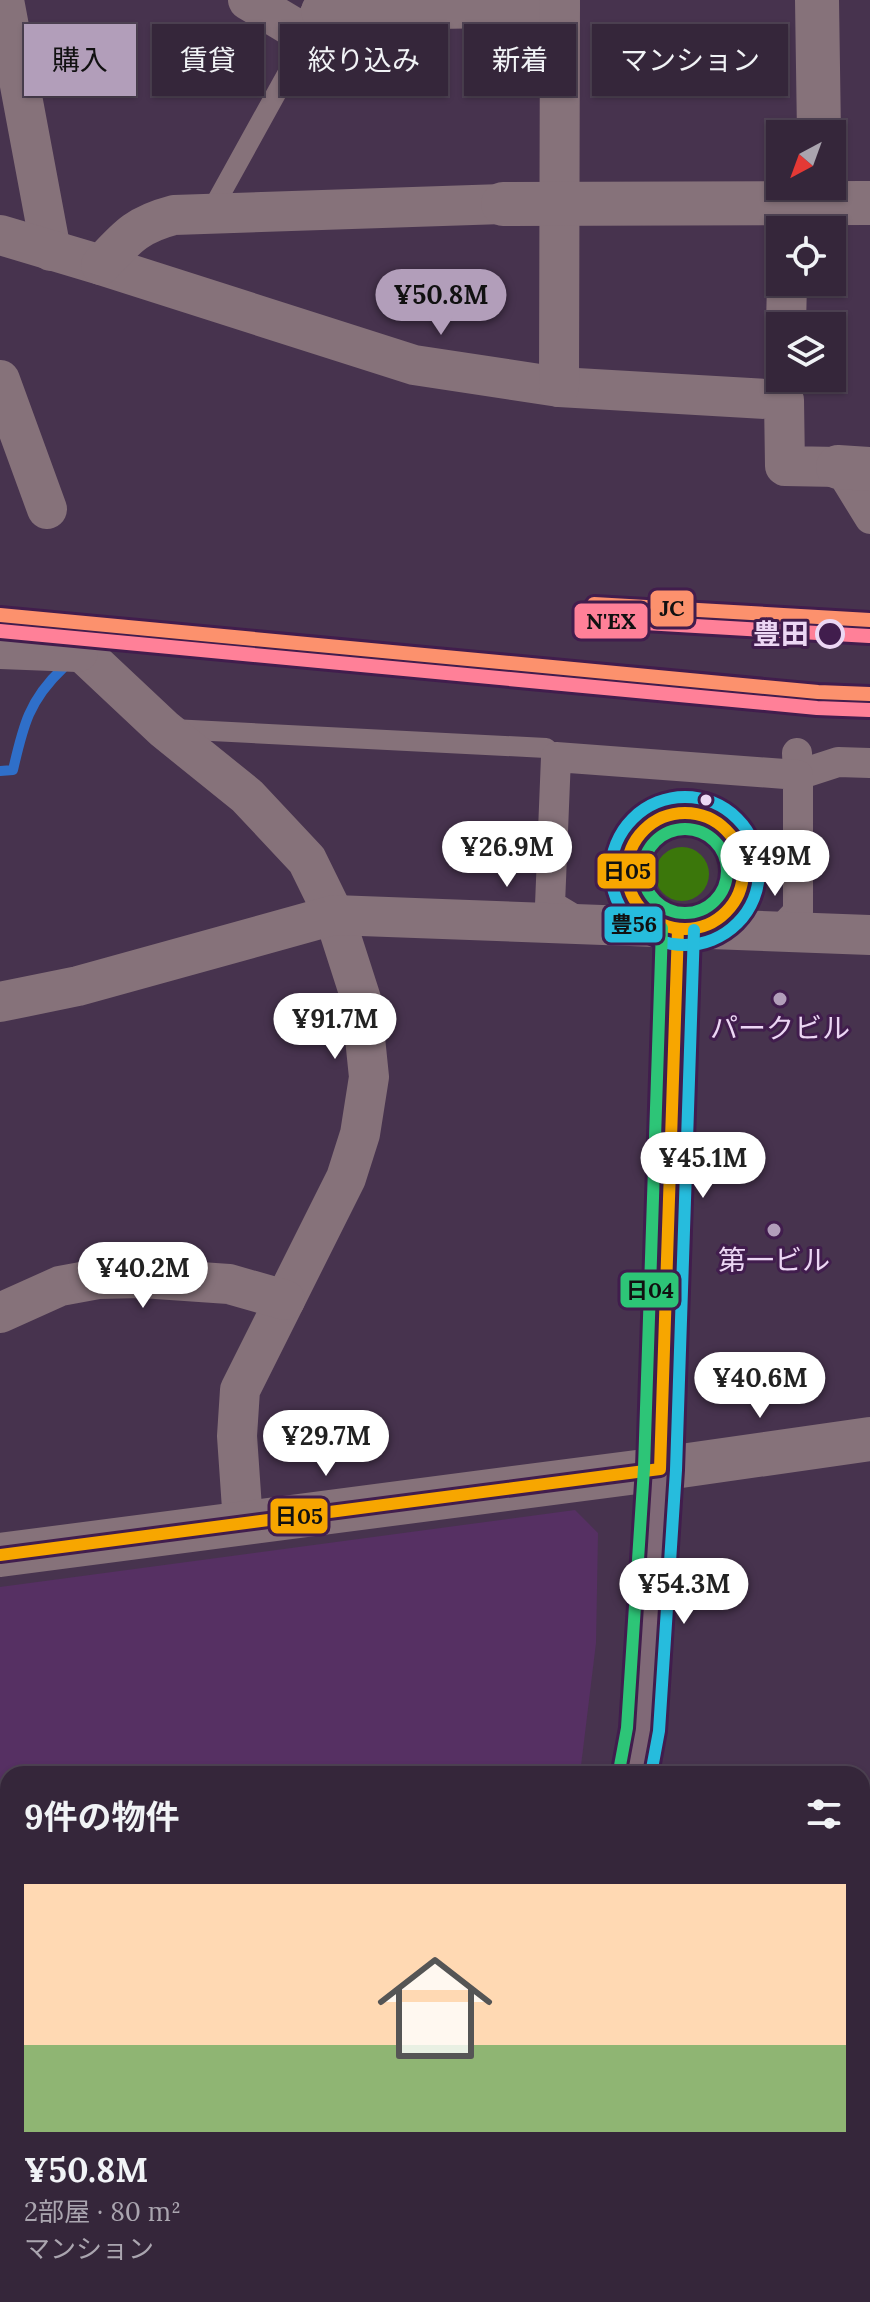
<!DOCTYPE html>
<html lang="ja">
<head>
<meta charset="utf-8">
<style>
  :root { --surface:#35263a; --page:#3d2e42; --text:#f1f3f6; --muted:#aaa5af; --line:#4f4354; --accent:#b29eba }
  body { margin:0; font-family:Lora,"Noto Sans JP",serif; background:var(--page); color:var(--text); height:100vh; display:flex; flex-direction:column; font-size:30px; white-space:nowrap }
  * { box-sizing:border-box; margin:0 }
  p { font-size:26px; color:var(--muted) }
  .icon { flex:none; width:44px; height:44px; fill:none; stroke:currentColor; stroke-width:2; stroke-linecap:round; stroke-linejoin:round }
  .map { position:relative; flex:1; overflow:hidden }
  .side { position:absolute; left:0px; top:1766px; width:870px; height:536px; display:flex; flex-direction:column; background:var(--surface); border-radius:24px 24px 0 0; box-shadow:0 2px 6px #0004,0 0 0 2px var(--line) }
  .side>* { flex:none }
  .banner { position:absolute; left:24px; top:24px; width:822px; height:72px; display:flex; gap:16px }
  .needle { width:52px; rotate:221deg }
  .tools { position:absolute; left:766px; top:120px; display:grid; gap:16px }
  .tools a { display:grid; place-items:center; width:80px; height:80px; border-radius:0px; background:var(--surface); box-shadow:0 2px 6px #0004,0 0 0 2px var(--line); font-size:40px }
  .price { position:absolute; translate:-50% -68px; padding:0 18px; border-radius:28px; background:#fff; color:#222; font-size:26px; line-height:52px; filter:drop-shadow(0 2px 4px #0008) }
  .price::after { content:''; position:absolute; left:50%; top:48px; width:24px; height:18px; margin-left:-12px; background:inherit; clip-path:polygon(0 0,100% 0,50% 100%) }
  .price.active { background:var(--accent); color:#111 }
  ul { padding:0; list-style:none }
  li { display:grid; align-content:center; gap:16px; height:424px; padding:0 24px }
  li+li { border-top:2px solid var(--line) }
  li span { display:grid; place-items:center; height:248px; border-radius:0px; color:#555 }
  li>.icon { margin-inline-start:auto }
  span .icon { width:144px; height:144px; fill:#fffc; stroke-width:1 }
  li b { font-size:34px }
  h2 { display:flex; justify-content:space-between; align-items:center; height:96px; padding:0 24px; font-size:34px }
  .chip { padding:0 28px; border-radius:0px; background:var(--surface); box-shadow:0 2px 6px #0004,0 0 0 2px var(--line); font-size:28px; line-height:72px }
  .chip.active { background:var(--accent); color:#111 }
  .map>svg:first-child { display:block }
</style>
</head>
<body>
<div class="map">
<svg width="870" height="2302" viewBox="0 0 870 2302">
  <rect width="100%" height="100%" fill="#47334e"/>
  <polygon fill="#563063" points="575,1510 598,1533 596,1643 580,1774 8,1774 8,2294 426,2294 423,2302 0,2302 0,1587"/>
  <circle fill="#3b770b" cx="682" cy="874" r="27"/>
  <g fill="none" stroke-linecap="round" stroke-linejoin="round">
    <path stroke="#2f6fc9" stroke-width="10" d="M 0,771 L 13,770 C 23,726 29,700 63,668"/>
    <g stroke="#86727a" stroke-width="20">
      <polyline points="209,215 308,36"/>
      <polyline points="172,729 546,748 556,757"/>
    </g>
    <g stroke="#86727a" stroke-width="30">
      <polyline points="838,467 870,519"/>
      <polyline points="797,753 798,775 838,762 870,763"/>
      <polyline points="580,923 550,905 556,757 798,775 798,912 781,930"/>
    </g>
    <g stroke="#86727a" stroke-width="40">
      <polyline points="4,0 51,251"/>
      <polyline points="248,0 308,36 328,0"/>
      <polyline points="321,11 560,7"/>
      <polyline points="0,235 101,265 414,365 559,387 784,400 785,466 838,467"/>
      <path d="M 101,265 C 127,237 136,225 174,215 L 503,204"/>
      <polyline points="786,326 787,282"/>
      <polyline points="0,380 47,509"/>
      <polyline points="559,387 560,0"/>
      <polyline points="46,632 82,652 164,729 247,796 307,860 334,915 361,999 369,1077 360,1134 346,1178 240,1390 237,1436 243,1523"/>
      <polyline points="0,649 78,652"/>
      <polyline points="0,1002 78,986 334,915 870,935"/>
      <polyline points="0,1313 60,1286 98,1279 142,1278 229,1284 285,1300"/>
      <polyline points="862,2005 870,2006"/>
      <polyline points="862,2231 870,2208"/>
      <polyline points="837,2302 840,2294"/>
    </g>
    <g stroke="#86727a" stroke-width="44">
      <polyline points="817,0 819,134"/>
      <polyline points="503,204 870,203"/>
      <polyline points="838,467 870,469"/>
      <polyline points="0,1555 660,1469 870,1439"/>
    </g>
    <g stroke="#806977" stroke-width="44">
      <circle cx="685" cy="871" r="58"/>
      <polyline points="635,1774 643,1730 660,1469 678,929"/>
      <polyline points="481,2302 484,2294"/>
    </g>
    <defs>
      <g id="bus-1">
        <circle cx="685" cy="871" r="58"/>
        <polyline points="0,1555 660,1469 678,929"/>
      </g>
      <g id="bus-2">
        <circle cx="685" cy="871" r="74"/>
        <polyline points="651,1774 659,1731 676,1470 694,930"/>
      </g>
      <g id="bus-3">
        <circle cx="685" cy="871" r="42"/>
        <polyline points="619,1771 627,1728 644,1468 662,928"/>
      </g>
    </defs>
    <use href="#bus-1" stroke="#411d4d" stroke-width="18"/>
    <use href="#bus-2" stroke="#411d4d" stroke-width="18"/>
    <use href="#bus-3" stroke="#411d4d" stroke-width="18"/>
    <use href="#bus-1" stroke="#f7a600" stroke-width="12"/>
    <use href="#bus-2" stroke="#26bcdd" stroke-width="12"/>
    <use href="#bus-3" stroke="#2dc577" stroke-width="12"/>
    <defs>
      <g id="rail-1">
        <polyline points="594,604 870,620"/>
        <polyline points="0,615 818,692 870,694"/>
      </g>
      <g id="rail-2">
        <polyline points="593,620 869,636"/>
        <polyline points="0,631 817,708 869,710"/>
      </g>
    </defs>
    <use href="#rail-1" stroke="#411d4d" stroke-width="20"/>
    <use href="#rail-2" stroke="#411d4d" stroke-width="20"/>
    <use href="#rail-1" stroke="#fc916d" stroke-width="14"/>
    <use href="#rail-2" stroke="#ff8098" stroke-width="14"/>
  </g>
  <circle fill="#411d4d" stroke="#ecd7f4" stroke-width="4" cx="830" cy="634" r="13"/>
  <circle fill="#ecd7f4" stroke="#411d4d" stroke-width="3" cx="706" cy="800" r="7"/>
  <g fill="#b29eba" stroke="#411d4d" stroke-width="3">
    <circle cx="780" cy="999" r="8"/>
    <circle cx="774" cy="1230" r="8"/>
  </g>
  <g text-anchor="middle" stroke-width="6" stroke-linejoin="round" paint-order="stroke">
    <g font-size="28" font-weight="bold" fill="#ecd7f4" stroke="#411d4d" text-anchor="end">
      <text x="809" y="644">豊田</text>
    </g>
    <g font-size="28" fill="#ecd7f4" stroke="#411d4d">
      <text x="780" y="1038">パークビル</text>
      <text x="774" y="1270">第一ビル</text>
    </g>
  </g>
  <g stroke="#411d4d" stroke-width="3">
    <rect x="649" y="589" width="46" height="39" rx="8" fill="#fc916d"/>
    <rect x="573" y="602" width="76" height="38" rx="8" fill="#ff8098"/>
    <rect x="596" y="852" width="61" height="38" rx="8" fill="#f7a600"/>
    <rect x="603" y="905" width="61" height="39" rx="8" fill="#26bcdd"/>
    <rect x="619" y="1271" width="61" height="38" rx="8" fill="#2dc577"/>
    <rect x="269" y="1497" width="60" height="38" rx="8" fill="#f7a600"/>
  </g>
  <g font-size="22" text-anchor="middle" font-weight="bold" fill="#111">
    <text x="672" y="616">JC</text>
    <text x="611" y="629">N'EX</text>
    <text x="627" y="879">日05</text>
    <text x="634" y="932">豊56</text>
    <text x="650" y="1298">日04</text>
    <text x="299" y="1524">日05</text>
  </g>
</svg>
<div class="tools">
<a><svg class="needle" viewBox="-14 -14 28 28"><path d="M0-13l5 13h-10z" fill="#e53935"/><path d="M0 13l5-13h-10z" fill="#aaa5af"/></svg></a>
<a><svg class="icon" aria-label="locate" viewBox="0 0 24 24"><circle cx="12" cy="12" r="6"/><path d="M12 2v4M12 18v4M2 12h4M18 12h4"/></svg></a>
<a><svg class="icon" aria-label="layers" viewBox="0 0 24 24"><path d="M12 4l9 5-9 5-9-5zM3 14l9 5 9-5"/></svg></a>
</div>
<b class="price active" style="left:441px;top:337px">¥50.8M</b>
<b class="price" style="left:507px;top:889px">¥26.9M</b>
<b class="price" style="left:775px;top:898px">¥49M</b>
<b class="price" style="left:335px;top:1061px">¥91.7M</b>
<b class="price" style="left:703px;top:1200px">¥45.1M</b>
<b class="price" style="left:143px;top:1310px">¥40.2M</b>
<b class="price" style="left:760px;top:1420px">¥40.6M</b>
<b class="price" style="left:326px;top:1478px">¥29.7M</b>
<b class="price" style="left:684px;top:1626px">¥54.3M</b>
<div class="banner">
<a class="chip active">購入</a>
<a class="chip">賃貸</a>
<a class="chip">絞り込み</a>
<a class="chip">新着</a>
<a class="chip">マンション</a>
</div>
<section class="side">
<h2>9件の物件<svg class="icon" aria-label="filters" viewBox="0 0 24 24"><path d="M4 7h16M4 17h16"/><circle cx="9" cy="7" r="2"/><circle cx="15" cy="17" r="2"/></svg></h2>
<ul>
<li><span style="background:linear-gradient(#ffd9b3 65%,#8fb573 0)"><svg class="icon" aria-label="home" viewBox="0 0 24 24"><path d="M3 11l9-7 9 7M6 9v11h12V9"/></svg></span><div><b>¥50.8M</b><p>2部屋 · 80 m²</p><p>マンション</p></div></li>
</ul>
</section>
</div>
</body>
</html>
